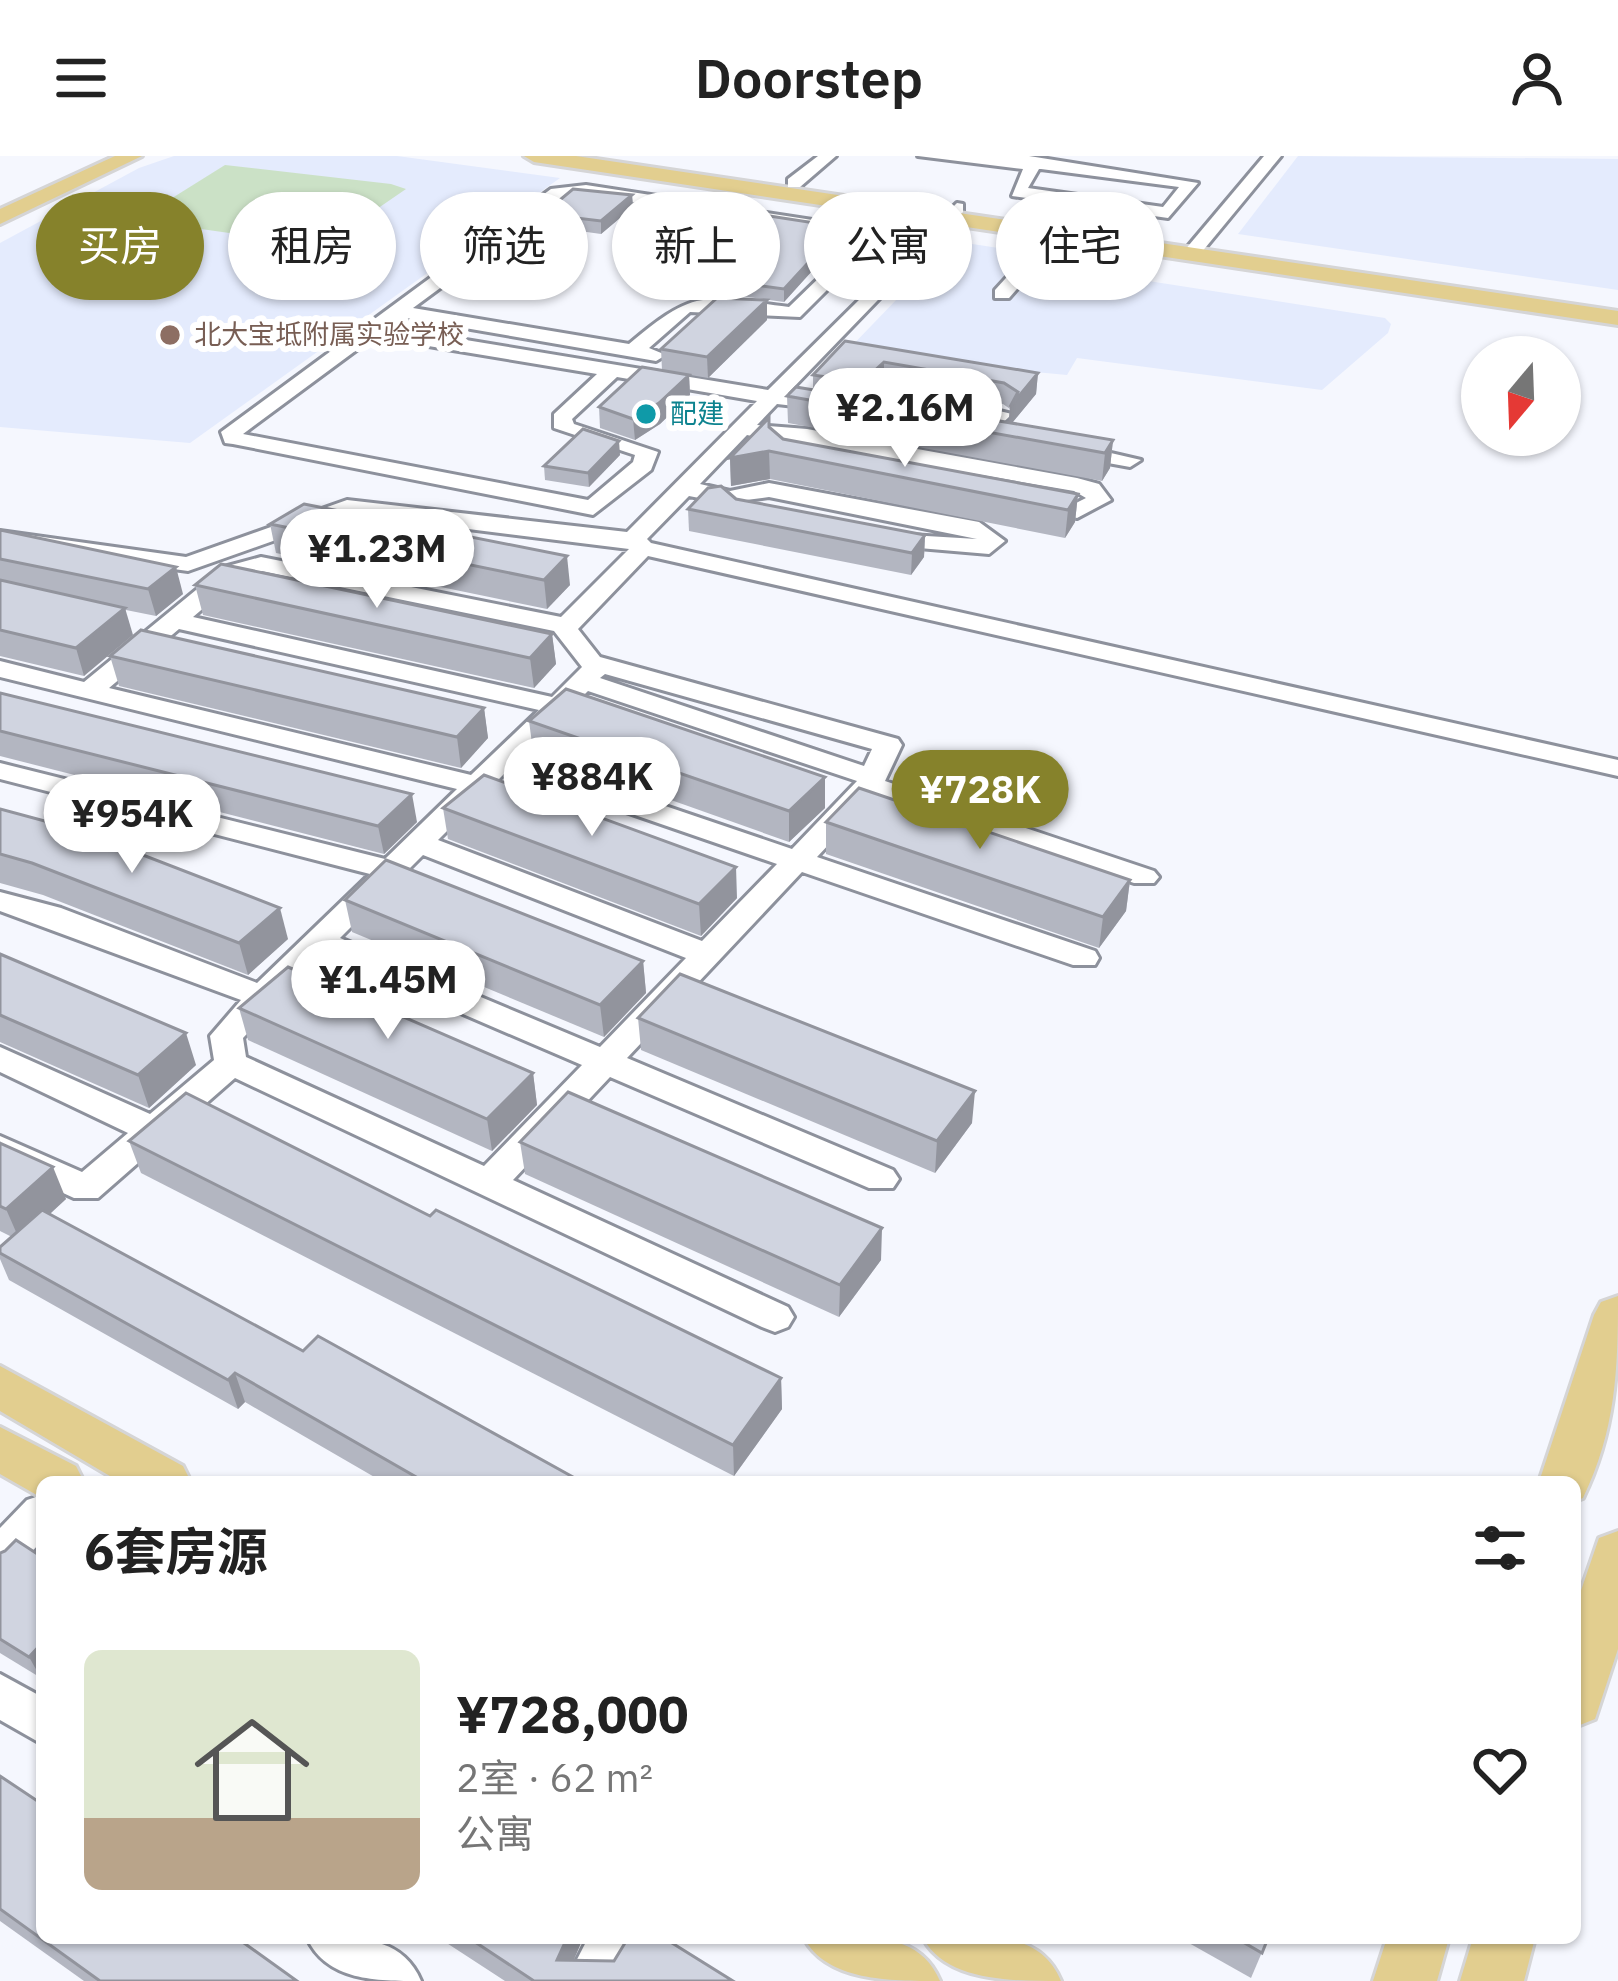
<!DOCTYPE html>
<html lang="zh">
<head>
<meta charset="utf-8">
<style>
  :root { --surface:#fff; --page:#f6f6f6; --text:#222; --muted:#767676; --accent:#86822b }
  body { margin:0; font-family:"IBM Plex Sans","Noto Sans SC",sans-serif; background:var(--page); color:var(--text); height:100vh; display:flex; flex-direction:column; font-size:45px; white-space:nowrap }
  * { box-sizing:border-box; margin:0 }
  p { font-size:39px; color:var(--muted) }
  .icon { flex:none; width:66px; height:66px; fill:none; stroke:currentColor; stroke-width:2; stroke-linecap:round; stroke-linejoin:round }
  .map { position:relative; flex:1; overflow:hidden }
  .sheet { position:absolute; left:36px; top:1320px; width:1545px; height:468px; display:flex; flex-direction:column; background:var(--surface); border-radius:18px; box-shadow:0 3px 9px #0004 }
  .sheet>* { flex:none }
  .top-card { position:absolute; left:36px; top:36px; width:1548px; height:108px; display:flex; gap:24px }
  .needle { width:78px; rotate:199deg }
  .controls { position:absolute; left:1461px; top:180px; display:grid; gap:24px }
  .controls a { display:grid; place-items:center; width:120px; height:120px; border-radius:50%; background:var(--surface); box-shadow:0 3px 9px #0004; font-size:60px }
  .price { position:absolute; translate:-50% -102px; padding:0 27px; border-radius:42px; background:#fff; color:#222; font-size:39px; line-height:78px; filter:drop-shadow(0 3px 6px #0008) }
  .price::after { content:''; position:absolute; left:50%; top:72px; width:36px; height:27px; margin-left:-18px; background:inherit; clip-path:polygon(0 0,100% 0,50% 100%) }
  .price.selected { background:var(--accent); color:#fff }
  ul { padding:0; list-style:none }
  li { display:flex; align-items:center; gap:36px; height:300px; padding:0 48px }
  li span { display:grid; place-items:center; flex:none; width:336px; height:240px; border-radius:18px; color:#555 }
  li>.icon { margin-inline-start:auto }
  span .icon { width:144px; height:144px; fill:#fffc; stroke-width:1 }
  li b { font-size:51px }
  h2 { display:flex; justify-content:space-between; align-items:center; height:144px; padding:0 48px; font-size:51px }
  .tag { padding:0 42px; border-radius:54px; background:var(--surface); box-shadow:0 3px 9px #0004; font-size:42px; line-height:108px }
  .tag.selected { background:var(--accent); color:#fff }
  header { display:flex; justify-content:space-between; align-items:center; height:156px; padding:0 48px; background:var(--surface); font-size:54px; font-weight:600 }
  .map>svg:first-child { display:block }
</style>
</head>
<body>
<header><svg class="icon" aria-label="menu" viewBox="0 0 24 24"><path d="M4 6h16M4 12h16M4 18h16"/></svg>Doorstep<svg class="icon" aria-label="person" viewBox="0 0 24 24"><circle cx="12" cy="8" r="4"/><path d="M4 21q1-7 8-7t8 7"/></svg></header>
<div class="map">
<svg width="1618" height="1825" viewBox="0 0 1618 1825">
  <rect width="100%" height="100%" fill="#f5f7fe"/>
  <g fill="#e4ebfd">
    <polygon points="174,0 397,0 560,22 190,287 0,271 0,87 139,12"/>
    <polygon points="1298,0 1618,3 1618,134 1238,78"/>
    <polygon points="953,85 1084,105 1078,114 1385,162 1391,168 1388,177 1322,234 1077,202 1067,219 844,198"/>
  </g>
  <polygon fill="#cbe1c6" points="225,9 391,28 406,33 323,90 137,64"/>
  <g fill="none" stroke-linecap="round" stroke-linejoin="round">
    <defs>
      <g id="minor">
        <polygon points="818,0 836,0 800,31 788,31 788,23"/>
        <path d="M 918,0 L 1029,0 L 1198,27 L 1168,62 L 1012,40 L 1023,13 ZM 1039,13 L 1041,13 L 1179,31 L 1163,51 L 1028,32 Z"/>
        <polygon points="1264,0 1281,0 1196,103 1184,103 1184,95"/>
        <path d="M 586,29 L 858,71 L 878,83 L 800,161 L 690,156 L 649,192 L 666,199 L 656,205 L 401,161 L 387,171 L 768,234 L 957,47 L 963,48 L 963,56 L 788,237 L 839,247 L 839,255 L 777,248 L 757,269 L 807,273 L 1077,322 L 1099,328 L 1111,344 L 1077,362 L 1025,347 L 1036,340 L 1074,348 L 1086,342 L 1074,335 L 796,287 L 795,292 L 825,306 L 814,313 L 775,300 L 775,285 L 747,279 L 700,328 L 730,335 L 769,327 L 979,366 L 1005,385 L 989,398 L 884,389 L 872,382 L 876,377 L 977,383 L 769,341 L 746,344 L 751,353 L 740,360 L 725,347 L 689,340 L 647,383 L 651,387 L 1618,604 L 1618,620 L 648,400 L 578,473 L 600,501 L 898,583 L 902,589 L 885,625 L 1154,715 L 1159,721 L 1154,727 L 1134,727 L 874,640 L 817,701 L 1095,795 L 1099,802 L 1095,809 L 1073,809 L 802,716 L 627,902 L 893,1014 L 899,1023 L 893,1032 L 869,1032 L 610,921 L 513,1024 L 788,1151 L 794,1161 L 788,1171 L 775,1176 L 762,1171 L 235,922 L 98,1042 L 74,1042 L 0,1008 L 0,980 L 82,1016 L 128,977 L 0,916 L 0,891 L 150,958 L 214,904 L 210,880 L 241,844 L 0,755 L 0,736 L 61,752 L 257,827 L 370,718 L 0,623 L 0,607 L 385,703 L 457,633 L 0,521 L 0,505 L 84,526 L 224,411 L 261,401 L 561,461 L 629,393 L 349,358 L 188,415 L 0,389 L 0,375 L 186,401 L 347,344 L 627,376 L 757,245 L 617,221 L 572,263 L 574,268 L 658,296 L 651,314 L 593,359 L 233,288 L 225,287 L 221,276 L 551,33 ZM 586,39 L 853,81 L 858,84 L 789,151 C 702,141 698,130 629,188 L 413,152 L 562,42 ZM 374,181 L 597,218 L 554,258 L 554,272 L 635,299 L 633,306 L 588,344 L 243,278 ZM 262,415 L 554,475 L 582,511 L 552,541 L 193,461 L 240,421 ZM 179,473 L 539,554 L 471,619 L 109,532 ZM 605,518 L 872,593 L 864,610 L 600,522 ZM 588,535 L 857,625 L 792,693 L 521,601 ZM 507,615 L 777,708 L 702,785 L 438,684 ZM 423,699 L 686,802 L 600,891 L 340,782 ZM 323,798 L 582,909 L 484,1010 L 246,901 L 243,882 Z"/>
        <polygon points="1049,75 1064,79 1009,142 995,142 995,134"/>
        <polygon points="936,240 1012,258 985,284 974,278 988,262 929,250 926,246"/>
        <polygon points="1072,288 1141,304 1130,311 1064,299 1064,289"/>
        <polygon points="42,1339 42,1385 15,1413 0,1419 0,1372 27,1344"/>
        <polygon points="0,1518 42,1541 42,1588 0,1564"/>
        <path d="M 307,1782 C 351,1782 401,1777 421,1825 C 376,1825 327,1825 307,1782 Z"/>
        <polygon points="588,1782 640,1782 619,1825 566,1825"/>
      </g>
      <g id="major">
        <polygon points="115,0 142,0 0,68 0,53"/>
        <polygon points="524,0 576,0 1618,155 1618,169 534,6"/>
        <path d="M 1618,1140 C 1618,1213 1616,1274 1583,1342 L 1575,1345 L 1575,1326 L 1539,1326 L 1594,1159 L 1601,1146 Z"/>
        <polygon points="0,1210 183,1310 191,1326 120,1326 0,1255"/>
        <polygon points="0,1271 76,1310 84,1326 42,1326 42,1342 0,1318"/>
        <polygon points="1618,1375 1618,1493 1595,1563 1575,1571 1575,1452 1599,1382"/>
        <path d="M 804,1782 C 855,1782 917,1770 940,1825 C 889,1825 827,1825 804,1782 Z"/>
        <path d="M 923,1782 C 974,1782 1038,1769 1061,1825 C 1010,1825 946,1825 923,1782 Z"/>
        <polygon points="1387,1782 1449,1782 1437,1825 1373,1825"/>
        <polygon points="1473,1782 1535,1782 1524,1825 1460,1825"/>
      </g>
    </defs>
    <use href="#minor" stroke="#8d919c" stroke-width="6"/>
    <use href="#major" stroke="#d5d5d6" stroke-width="6"/>
    <use href="#minor" fill="#fff" fill-rule="evenodd"/>
    <use href="#major" fill="#e2ce8f" fill-rule="evenodd"/>
  </g>
  <g fill="#b3b6c1" fill-rule="evenodd">
    <polygon points="632,39 633,51 601,78 544,70 543,58"/>
    <polygon points="841,71 840,84 784,146 741,140 741,127 712,123 712,110"/>
    <polygon points="767,164 708,222 662,214 661,193"/>
    <path d="M 845,185 L 1038,217 L 1036,238 L 1012,267 L 1113,284 L 1110,312 L 1102,325 L 788,267 L 787,240 L 813,234 L 813,219 ZM 975,243 L 1003,248 L 1010,253 L 1009,267 L 980,262 L 981,244 Z"/>
    <polygon points="689,219 690,239 660,268 635,284 600,272 599,251"/>
    <polygon points="769,271 783,283 1078,338 1075,366 1065,382 770,323 731,330 730,302"/>
    <polygon points="620,299 589,331 545,324 544,310"/>
    <polygon points="736,343 925,379 924,401 911,419 689,375 688,353"/>
    <polygon points="270,368 570,429 547,453 276,397"/>
    <polygon points="0,374 183,438 156,460 126,454 84,520 0,500"/>
    <polygon points="195,429 552,478 556,508 534,532 203,459"/>
    <polygon points="110,500 484,552 488,582 461,612 119,530"/>
    <polygon points="0,537 417,666 384,698 0,600"/>
    <polygon points="529,565 825,621 825,652 789,686 533,595"/>
    <polygon points="443,652 737,742 701,780 448,683"/>
    <polygon points="0,653 288,783 248,819 43,739 0,727"/>
    <polygon points="826,666 1130,724 1126,755 1099,792 826,698"/>
    <polygon points="345,744 643,805 646,837 604,881 352,776"/>
    <polygon points="0,798 196,909 149,952 0,886"/>
    <polygon points="239,852 533,917 537,949 492,995 248,884"/>
    <polygon points="638,862 972,967 935,1017 641,894"/>
    <polygon points="129,985 430,1060 781,1222 782,1253 734,1320 141,1017"/>
    <polygon points="520,986 881,1104 839,1161 525,1018"/>
    <polygon points="0,987 66,1043 50,1058 303,1195 582,1326 383,1326 245,1246 238,1253 9,1124 0,1103 0,1091 12,1081 0,1075"/>
    <polygon points="0,1397 41,1522 0,1497"/>
    <polygon points="0,1620 297,1825 84,1825 0,1765"/>
    <polygon points="439,1782 583,1782 573,1805 733,1825 505,1825"/>
    <polygon points="1180,1782 1268,1782 1251,1822"/>
  </g>
  <g fill="#92949d">
    <polygon points="632,39 633,51 601,78 601,65"/>
    <polygon points="841,71 840,84 784,146 784,133"/>
    <polygon points="767,144 767,164 708,222 707,201"/>
    <polygon points="884,206 884,227 870,219"/>
    <polygon points="1038,217 1036,238 1008,272 1010,251"/>
    <polygon points="689,219 690,239 660,268 635,284 633,263"/>
    <polygon points="1113,284 1110,312 1102,325 1105,297"/>
    <polygon points="619,285 620,299 589,331 588,317"/>
    <polygon points="769,295 770,323 731,330 730,302"/>
    <polygon points="1078,338 1075,366 1065,382 1068,354"/>
    <polygon points="925,379 924,401 911,419 912,397"/>
    <polygon points="567,400 570,429 547,453 544,424"/>
    <polygon points="176,411 183,438 156,460 148,433"/>
    <polygon points="125,452 133,479 84,520 76,492"/>
    <polygon points="552,478 556,508 534,532 530,502"/>
    <polygon points="484,552 488,582 461,612 457,581"/>
    <polygon points="825,621 825,652 789,686 789,655"/>
    <polygon points="412,638 417,666 384,698 378,670"/>
    <polygon points="736,711 737,742 701,780 699,748"/>
    <polygon points="1130,724 1126,755 1099,792 1103,761"/>
    <polygon points="280,752 288,783 248,819 239,787"/>
    <polygon points="643,805 646,837 604,881 600,849"/>
    <polygon points="186,877 196,909 149,952 138,919"/>
    <polygon points="533,917 537,949 492,995 487,963"/>
    <polygon points="975,935 972,967 935,1017 937,985"/>
    <polygon points="53,1011 66,1043 20,1085 6,1053"/>
    <polygon points="882,1072 881,1104 839,1161 840,1129"/>
    <polygon points="235,1217 245,1246 238,1253 228,1224"/>
    <polygon points="781,1222 782,1253 734,1320 733,1289"/>
    <polygon points="42,1487 42,1521 41,1522 29,1501"/>
    <polygon points="567,1782 583,1782 565,1825 557,1804"/>
  </g>
  <g fill="#d0d4e0" stroke="#92949d" stroke-width="3">
    <polygon points="573,33 632,39 601,65 543,58"/>
    <polygon points="763,59 841,71 784,133 741,127 753,116 712,110"/>
    <polygon points="717,142 767,144 707,201 661,193"/>
    <polygon points="845,185 1038,217 1010,251 1018,236 1004,227 884,206 870,219 981,244 813,219"/>
    <polygon points="642,211 689,219 659,247 633,263 599,251"/>
    <polygon points="796,231 1113,284 1105,297 787,240"/>
    <polygon points="769,262 769,271 783,283 1078,338 1068,354 769,295 730,302"/>
    <polygon points="583,273 619,285 588,317 544,310"/>
    <polygon points="721,330 736,343 925,379 912,397 688,353 708,332"/>
    <polygon points="304,348 567,400 544,424 270,368"/>
    <polygon points="0,374 176,411 148,433 0,403"/>
    <polygon points="221,408 552,478 530,502 195,429"/>
    <polygon points="0,424 125,452 76,492 0,474"/>
    <polygon points="141,474 484,552 457,581 110,500"/>
    <polygon points="566,533 825,621 789,655 529,565"/>
    <polygon points="0,537 412,638 378,670 0,575"/>
    <polygon points="484,619 736,711 699,748 443,652"/>
    <polygon points="859,632 1130,724 1103,761 826,666"/>
    <polygon points="0,653 78,674 280,752 239,787 32,707 0,698"/>
    <polygon points="386,704 643,805 600,849 345,744"/>
    <polygon points="0,798 186,877 138,919 0,859"/>
    <polygon points="288,811 533,917 487,963 239,852"/>
    <polygon points="680,818 975,935 937,985 638,862"/>
    <polygon points="568,936 882,1072 840,1129 520,986"/>
    <polygon points="186,937 430,1060 436,1054 781,1222 733,1289 129,985"/>
    <polygon points="0,987 53,1011 6,1053 0,1050"/>
    <polygon points="42,1054 303,1195 318,1180 582,1326 425,1326 235,1217 228,1224 0,1097 0,1091"/>
    <polygon points="16,1384 42,1401 42,1487 29,1501 0,1483 0,1397 5,1395"/>
    <polygon points="0,1620 42,1648 42,1782 237,1782 297,1825 100,1825 0,1753"/>
    <polygon points="469,1782 567,1782 557,1804 614,1805 628,1782 664,1782 733,1825 534,1825"/>
    <polygon points="1236,1782 1268,1782 1262,1797"/>
  </g>
  <circle fill="#8d6e63" stroke="#fff" stroke-width="4.5" cx="170" cy="179" r="12"/>
  <circle fill="#0f9aa8" stroke="#fff" stroke-width="4.5" cx="646" cy="258" r="12"/>
  <g text-anchor="middle" stroke-width="12" stroke-linejoin="round" paint-order="stroke">
    <g font-size="27" fill="#785e54" stroke="#fff" text-anchor="start">
      <text x="194" y="188">北大宝坻附属实验学校</text>
    </g>
    <g font-size="27" fill="#0d838f" stroke="#fff" text-anchor="start">
      <text x="670" y="267">配建</text>
    </g>
  </g>
</svg>
<div class="controls">
<a><svg class="needle" viewBox="-14 -14 28 28"><path d="M0-13l5 13h-10z" fill="#e53935"/><path d="M0 13l5-13h-10z" fill="#767676"/></svg></a>
</div>
<b class="price" style="left:905px;top:314px">¥2.16M</b>
<b class="price" style="left:377px;top:455px">¥1.23M</b>
<b class="price" style="left:592px;top:683px">¥884K</b>
<b class="price selected" style="left:980px;top:696px">¥728K</b>
<b class="price" style="left:132px;top:720px">¥954K</b>
<b class="price" style="left:388px;top:886px">¥1.45M</b>
<div class="top-card">
<a class="tag selected">买房</a>
<a class="tag">租房</a>
<a class="tag">筛选</a>
<a class="tag">新上</a>
<a class="tag">公寓</a>
<a class="tag">住宅</a>
</div>
<section class="sheet">
<h2>6套房源<svg class="icon" aria-label="filters" viewBox="0 0 24 24"><path d="M4 7h16M4 17h16"/><circle cx="9" cy="7" r="2"/><circle cx="15" cy="17" r="2"/></svg></h2>
<ul>
<li><span style="background:linear-gradient(#dfe7d0 70%,#b9a48a 0)"><svg class="icon" aria-label="home" viewBox="0 0 24 24"><path d="M3 11l9-7 9 7M6 9v11h12V9"/></svg></span><div><b>¥728,000</b><p>2室 · 62 m²</p><p>公寓</p></div><svg class="icon" aria-label="heart" viewBox="0 0 24 24"><path d="M12 20l-8-8c-3-5 5-10 8-4 3-6 11-1 8 4z"/></svg></li>
</ul>
</section>
</div>
</body>
</html>
